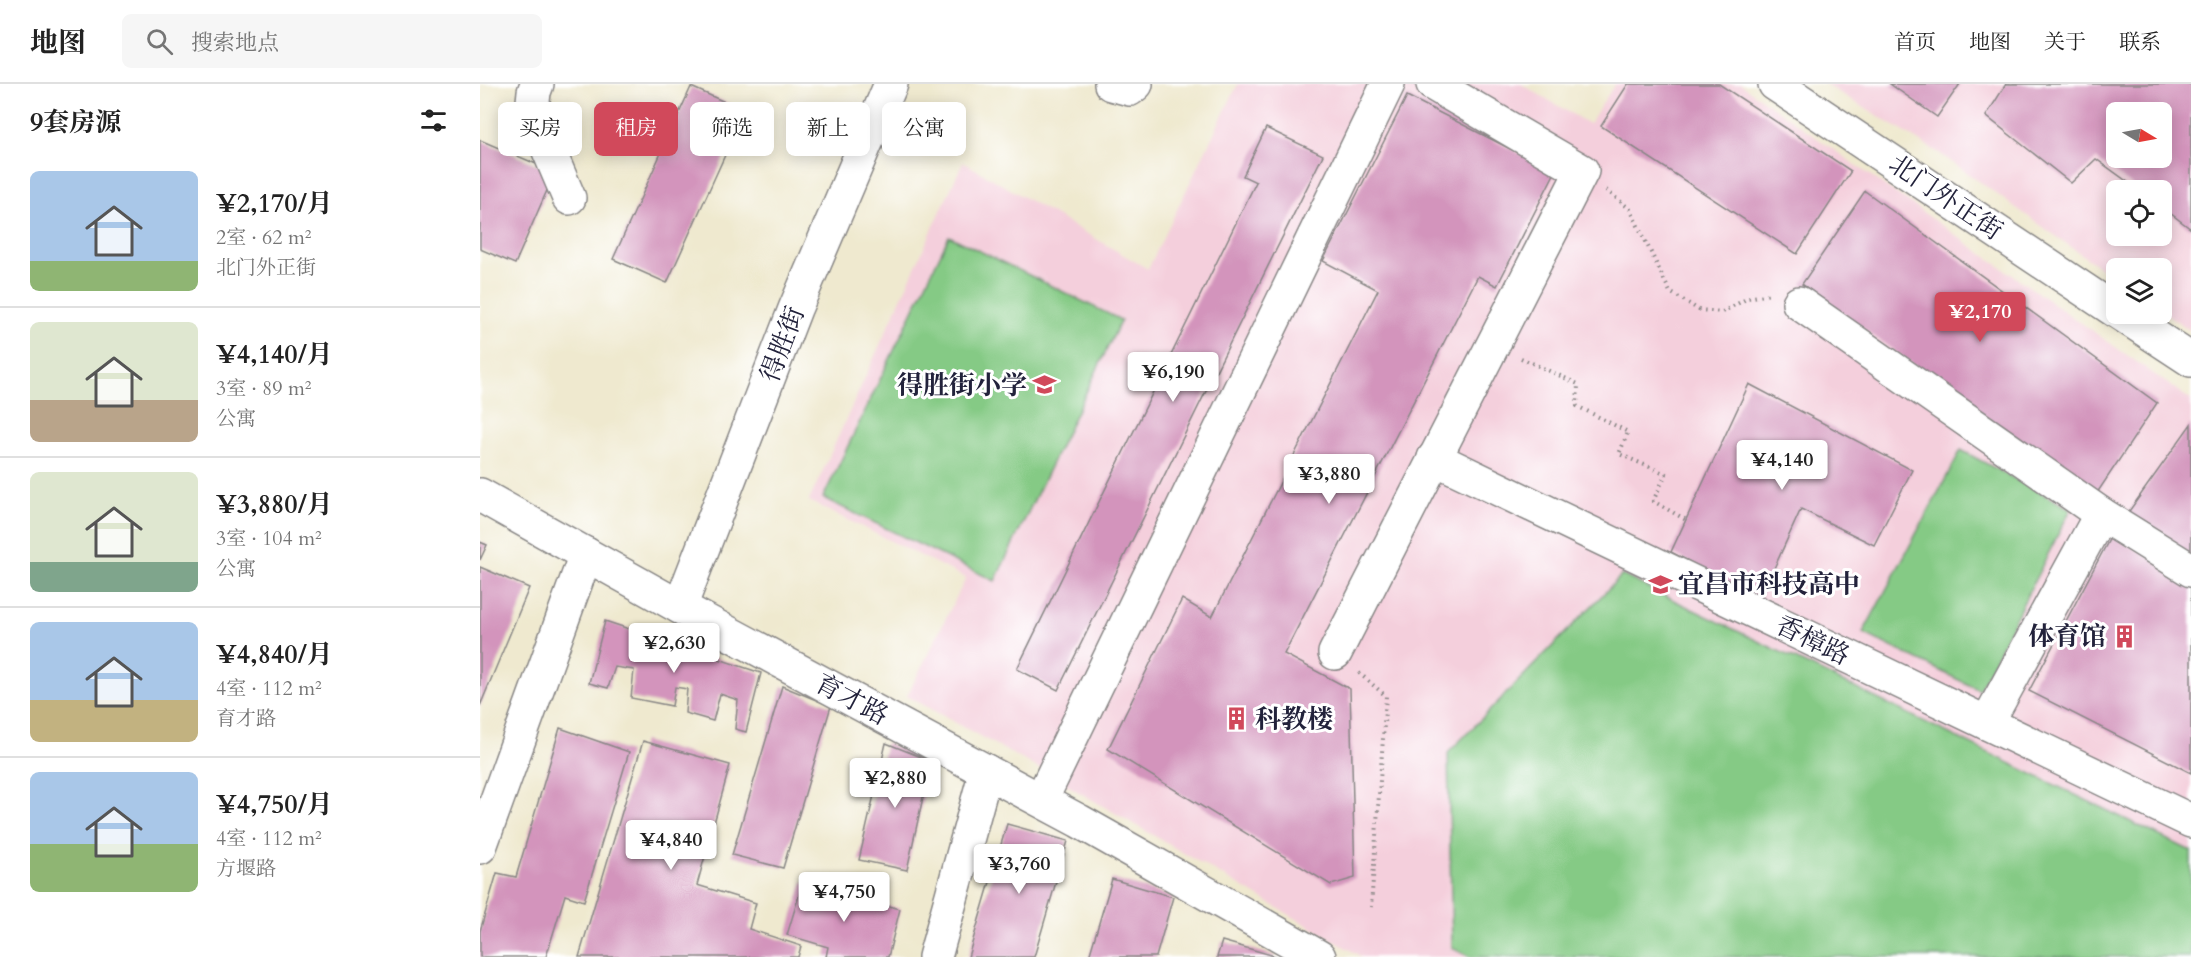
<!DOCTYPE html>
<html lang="zh">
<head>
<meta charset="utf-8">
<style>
  :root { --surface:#fff; --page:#f6f6f6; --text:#222; --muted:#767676; --line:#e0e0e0; --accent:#d1495b }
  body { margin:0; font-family:Cardo,"Noto Serif SC",serif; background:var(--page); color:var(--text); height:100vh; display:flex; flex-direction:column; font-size:22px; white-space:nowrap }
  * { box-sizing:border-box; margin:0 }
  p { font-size:20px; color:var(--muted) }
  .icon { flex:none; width:33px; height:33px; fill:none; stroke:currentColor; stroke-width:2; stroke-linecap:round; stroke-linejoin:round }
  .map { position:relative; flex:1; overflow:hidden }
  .panel { display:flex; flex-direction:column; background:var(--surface); width:480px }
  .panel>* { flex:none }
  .guide { position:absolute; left:18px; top:18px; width:570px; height:54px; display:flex; gap:12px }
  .needle { width:39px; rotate:100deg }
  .tools { position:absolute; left:1626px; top:18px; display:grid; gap:12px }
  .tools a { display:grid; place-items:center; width:66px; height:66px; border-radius:9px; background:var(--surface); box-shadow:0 3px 15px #0003; font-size:30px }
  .price { position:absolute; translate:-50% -51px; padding:0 14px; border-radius:6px; background:#fff; color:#222; font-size:20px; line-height:39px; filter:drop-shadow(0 2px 3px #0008) }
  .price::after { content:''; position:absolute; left:50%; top:36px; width:18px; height:14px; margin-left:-9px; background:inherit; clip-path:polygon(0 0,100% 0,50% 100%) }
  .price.current { background:var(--accent); color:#fff }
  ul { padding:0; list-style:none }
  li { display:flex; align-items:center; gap:18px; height:150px; padding:0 30px }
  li+li { border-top:2px solid var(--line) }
  li span { display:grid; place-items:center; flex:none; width:168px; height:120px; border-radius:9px; color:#555 }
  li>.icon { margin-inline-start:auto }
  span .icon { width:72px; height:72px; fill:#fffc; stroke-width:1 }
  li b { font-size:26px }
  h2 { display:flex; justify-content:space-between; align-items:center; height:72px; padding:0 30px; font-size:26px }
  .tag { padding:0 21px; border-radius:9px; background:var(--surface); box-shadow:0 3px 15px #0003; font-size:21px; line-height:54px }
  .tag.current { background:var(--accent); color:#fff }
  header { display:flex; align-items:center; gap:36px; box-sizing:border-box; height:84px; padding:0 30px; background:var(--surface); border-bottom:2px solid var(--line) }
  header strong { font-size:28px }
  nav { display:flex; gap:33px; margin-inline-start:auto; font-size:21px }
  .search { width:420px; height:54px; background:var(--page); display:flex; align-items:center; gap:15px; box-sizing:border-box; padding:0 21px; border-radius:9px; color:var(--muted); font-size:22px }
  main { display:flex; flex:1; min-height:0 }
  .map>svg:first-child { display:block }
</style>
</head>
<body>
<header>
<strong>地图</strong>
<div class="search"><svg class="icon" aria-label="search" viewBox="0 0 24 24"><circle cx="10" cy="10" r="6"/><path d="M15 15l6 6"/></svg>搜索地点</div>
<nav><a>首页</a><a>地图</a><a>关于</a><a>联系</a></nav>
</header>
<main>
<section class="panel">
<h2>9套房源<svg class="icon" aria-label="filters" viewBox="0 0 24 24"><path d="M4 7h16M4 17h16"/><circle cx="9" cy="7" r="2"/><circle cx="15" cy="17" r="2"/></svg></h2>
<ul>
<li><span style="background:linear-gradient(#a9c7e8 75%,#8fb573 0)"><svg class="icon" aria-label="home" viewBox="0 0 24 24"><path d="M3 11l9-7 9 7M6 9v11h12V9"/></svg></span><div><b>¥2,170/月</b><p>2室 · 62 m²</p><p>北门外正街</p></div></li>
<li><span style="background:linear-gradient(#dfe7d0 65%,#b9a48a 0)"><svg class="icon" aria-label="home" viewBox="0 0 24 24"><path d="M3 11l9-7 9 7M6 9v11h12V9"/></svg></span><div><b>¥4,140/月</b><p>3室 · 89 m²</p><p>公寓</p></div></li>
<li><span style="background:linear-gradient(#dfe7d0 75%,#7fa58c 0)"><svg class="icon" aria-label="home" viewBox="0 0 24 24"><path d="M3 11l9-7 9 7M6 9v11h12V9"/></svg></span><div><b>¥3,880/月</b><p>3室 · 104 m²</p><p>公寓</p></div></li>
<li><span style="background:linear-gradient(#a9c7e8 65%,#c2b280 0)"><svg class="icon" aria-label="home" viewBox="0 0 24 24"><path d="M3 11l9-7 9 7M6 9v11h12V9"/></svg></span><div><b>¥4,840/月</b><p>4室 · 112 m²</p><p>育才路</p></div></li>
<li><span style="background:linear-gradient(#a9c7e8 60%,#8fb573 0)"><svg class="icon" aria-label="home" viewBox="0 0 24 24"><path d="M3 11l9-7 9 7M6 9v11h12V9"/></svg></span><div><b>¥4,750/月</b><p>4室 · 112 m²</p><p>方堰路</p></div></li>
</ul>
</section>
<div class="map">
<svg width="1711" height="873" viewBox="0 0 1711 873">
  <rect width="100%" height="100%" fill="#fff"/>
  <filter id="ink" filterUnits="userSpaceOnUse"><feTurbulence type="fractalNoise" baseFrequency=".0167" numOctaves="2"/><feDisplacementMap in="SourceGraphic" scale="12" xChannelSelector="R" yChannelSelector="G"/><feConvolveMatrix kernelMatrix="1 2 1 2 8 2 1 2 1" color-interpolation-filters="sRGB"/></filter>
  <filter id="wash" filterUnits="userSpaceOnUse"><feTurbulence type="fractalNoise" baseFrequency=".008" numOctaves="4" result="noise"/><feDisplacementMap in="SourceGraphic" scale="24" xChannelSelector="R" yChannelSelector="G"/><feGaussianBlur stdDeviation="1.35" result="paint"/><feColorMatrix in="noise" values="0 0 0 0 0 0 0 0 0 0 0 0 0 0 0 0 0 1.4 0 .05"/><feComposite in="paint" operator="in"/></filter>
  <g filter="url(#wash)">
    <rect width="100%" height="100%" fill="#efe9cf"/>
    <g fill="#f4cfdc" fill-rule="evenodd">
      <polygon points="758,0 1041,0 1109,40 1135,0 1260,0 1711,316 1711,873 882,873 556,683 427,612 486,494 329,417 483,78 668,185"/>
      <path d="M 1345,0 L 1711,0 L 1711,247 L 1682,227 L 1682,184 L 1636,184 L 1636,195 L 1459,69 ZM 1636,28 L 1682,28 L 1682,74 L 1636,74 ZM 1636,106 L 1682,106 L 1682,152 L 1636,152 Z"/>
    </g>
    <g fill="#85ca85" stroke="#547660" stroke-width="1.5">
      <polygon points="469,152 641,236 515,497 343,414"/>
      <polygon points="1481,366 1591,425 1499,606 1383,549"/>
      <polygon points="1142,491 1711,767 1711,873 990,873 972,864 968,669"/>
    </g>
    <g id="blocks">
      <g fill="#d394bc" fill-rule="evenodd">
        <polygon points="1148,0 1239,0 1371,87 1317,170 1121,42"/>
        <polygon points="1410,0 1480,0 1457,33"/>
        <path d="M 1526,0 L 1711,0 L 1711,145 L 1682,123 L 1682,106 L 1659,106 L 1616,75 L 1591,99 L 1506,32 ZM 1636,28 L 1682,28 L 1682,74 L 1636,74 Z"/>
        <polygon points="211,3 265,27 187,199 133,175"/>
        <polygon points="927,12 1075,88 1017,202 998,192 804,570 870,605 875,794 851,801 628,665 702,515 732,533 898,206 843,177"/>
        <polygon points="786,44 843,71 578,606 537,585 776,98 763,92"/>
        <polygon points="0,56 75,88 35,180 0,165"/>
        <polygon points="1385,107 1677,319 1615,412 1322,200"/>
        <polygon points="1269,300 1432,386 1394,461 1321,425 1280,515 1191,468"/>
        <polygon points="1711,340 1711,471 1647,430"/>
        <polygon points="1631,452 1711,497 1711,689 1549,607"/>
        <polygon points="0,458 7,461 0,476"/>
        <polygon points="0,483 49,504 0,622"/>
        <polygon points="125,537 281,589 266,648 255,645 258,616 240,610 233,637 205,629 207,605 195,603 192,622 151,614 154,586 135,583 128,604 109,599"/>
        <polygon points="302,602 351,622 303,784 252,771"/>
        <polygon points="80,644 149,668 104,817 85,811 66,873 0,873 0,847 17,789 36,793"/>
        <polygon points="163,657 250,681 217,801 276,819 269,845 321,862 318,873 99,873"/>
        <polygon points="406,659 451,677 427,786 379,776"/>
        <polygon points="527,740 588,757 554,873 488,873"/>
        <polygon points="632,795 693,813 676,873 609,873"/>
        <polygon points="323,798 420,825 408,873 346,873 348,863 307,851"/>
        <polygon points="742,857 795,872 795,873 737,873"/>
      </g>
    </g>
  </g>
  <g filter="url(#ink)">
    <use href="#blocks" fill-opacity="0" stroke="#888685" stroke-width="1.5"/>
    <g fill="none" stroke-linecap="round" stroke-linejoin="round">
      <defs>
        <g id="minor">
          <polyline points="57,0 54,8 52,27 89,114"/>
          <polyline points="631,0 650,5 656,0"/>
          <polyline points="1295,0 1636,227"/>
          <polyline points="1319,219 1621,430 1711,486"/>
          <polyline points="1641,230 1711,276"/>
          <polyline points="954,374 1711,737"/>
          <polyline points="0,411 200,523 599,737 839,873"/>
          <polyline points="200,523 315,225 411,0"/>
          <polyline points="855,569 1102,87 953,0"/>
          <polyline points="1507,639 1621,430"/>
          <polyline points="561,716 908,0"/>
          <polyline points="0,763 106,470"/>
          <polyline points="455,873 506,687"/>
        </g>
      </defs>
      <use href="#minor" stroke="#888685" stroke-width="36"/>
      <g stroke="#888685" stroke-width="4" stroke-dasharray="1.5 4.5" stroke-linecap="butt">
        <polyline points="1126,106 1150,125 1190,208 1219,226 1242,228 1268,214 1290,210"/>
        <polyline points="1041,274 1098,300 1097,322 1148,348 1139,370 1186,390 1173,417 1206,436"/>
        <polyline points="879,589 906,612 891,823"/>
      </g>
      <use href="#minor" stroke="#fff" stroke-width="33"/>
    </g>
  </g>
  <defs>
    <symbol id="school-bare" viewBox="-9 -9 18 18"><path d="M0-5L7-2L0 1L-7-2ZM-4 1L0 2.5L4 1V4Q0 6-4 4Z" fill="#d1495b" stroke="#fff" stroke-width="2.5" paint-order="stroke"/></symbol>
    <symbol id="building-bare" viewBox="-9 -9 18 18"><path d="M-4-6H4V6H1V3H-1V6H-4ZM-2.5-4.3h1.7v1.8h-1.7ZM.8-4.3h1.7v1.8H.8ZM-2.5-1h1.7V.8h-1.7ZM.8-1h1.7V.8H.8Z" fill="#d1495b" stroke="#fff" stroke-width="2.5" paint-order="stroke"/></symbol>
  </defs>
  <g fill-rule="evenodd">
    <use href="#school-bare" x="548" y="284" width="33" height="33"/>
    <use href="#school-bare" x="1164" y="484" width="33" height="33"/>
    <use href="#building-bare" x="1628" y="536" width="33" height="33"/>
    <use href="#building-bare" x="740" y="618" width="33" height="33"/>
  </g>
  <g text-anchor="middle" stroke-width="6" stroke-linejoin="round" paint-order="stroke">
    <g font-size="26" fill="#22223b" stroke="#fff">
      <text transform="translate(1466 113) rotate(34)" y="9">北门外正街</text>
      <text transform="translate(302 260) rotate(-69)" y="9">得胜街</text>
      <text transform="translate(1333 556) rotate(26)" y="9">香樟路</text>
      <text transform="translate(372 615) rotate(28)" y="9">育才路</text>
    </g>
    <g font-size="26" font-weight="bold" fill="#22223b" stroke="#fff" text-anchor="end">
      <text x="547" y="310">得胜街小学</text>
      <text x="1198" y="509" text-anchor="start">宜昌市科技高中</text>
      <text x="1626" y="561">体育馆</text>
      <text x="775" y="644" text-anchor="start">科教楼</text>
    </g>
  </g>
</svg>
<div class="tools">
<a><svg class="needle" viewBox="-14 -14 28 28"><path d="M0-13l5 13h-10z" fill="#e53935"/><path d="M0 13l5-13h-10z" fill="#767676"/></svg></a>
<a><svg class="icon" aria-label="locate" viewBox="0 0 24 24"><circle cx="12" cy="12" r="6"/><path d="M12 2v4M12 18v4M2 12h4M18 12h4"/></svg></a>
<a><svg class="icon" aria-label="layers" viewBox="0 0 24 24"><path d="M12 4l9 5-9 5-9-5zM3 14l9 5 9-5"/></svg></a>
</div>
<b class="price current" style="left:1500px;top:259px">¥2,170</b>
<b class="price" style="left:693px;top:319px">¥6,190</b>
<b class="price" style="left:1302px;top:407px">¥4,140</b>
<b class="price" style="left:849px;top:421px">¥3,880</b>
<b class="price" style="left:194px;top:590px">¥2,630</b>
<b class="price" style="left:415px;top:725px">¥2,880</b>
<b class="price" style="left:191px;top:787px">¥4,840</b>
<b class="price" style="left:539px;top:811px">¥3,760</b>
<b class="price" style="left:364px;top:839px">¥4,750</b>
<div class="guide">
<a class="tag">买房</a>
<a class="tag current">租房</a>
<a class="tag">筛选</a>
<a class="tag">新上</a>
<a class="tag">公寓</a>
</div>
</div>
</main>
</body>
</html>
